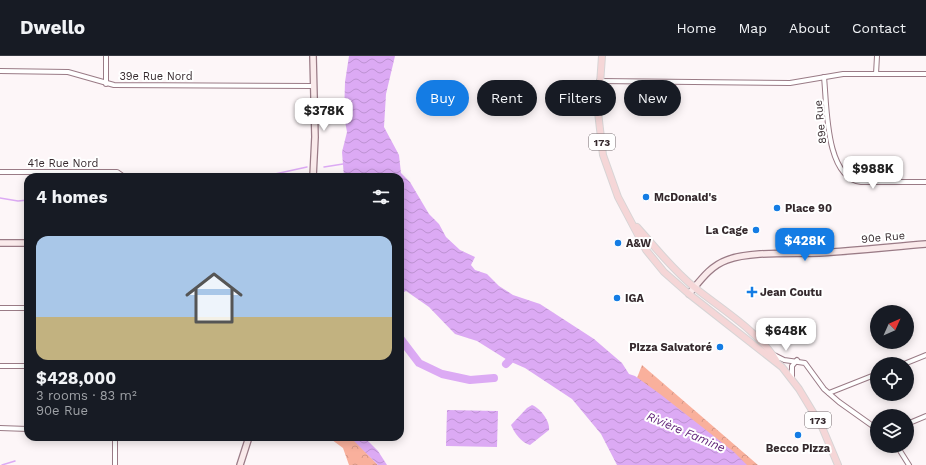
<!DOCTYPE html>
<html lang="en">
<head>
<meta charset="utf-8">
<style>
  :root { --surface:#171b24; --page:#20242c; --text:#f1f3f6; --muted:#9ea1a6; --line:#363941; --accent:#147ce4 }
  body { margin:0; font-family:"Work Sans",sans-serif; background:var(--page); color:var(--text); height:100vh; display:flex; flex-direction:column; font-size:15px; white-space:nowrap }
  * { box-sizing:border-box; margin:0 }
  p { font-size:13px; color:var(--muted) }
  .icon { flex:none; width:22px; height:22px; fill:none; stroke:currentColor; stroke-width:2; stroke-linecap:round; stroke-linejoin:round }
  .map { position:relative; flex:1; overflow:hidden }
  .drawer { position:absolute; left:24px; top:117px; width:380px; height:268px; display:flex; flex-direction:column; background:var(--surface); border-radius:12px; box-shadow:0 2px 10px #0003 }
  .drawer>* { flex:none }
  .guide { position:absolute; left:416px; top:24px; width:380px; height:36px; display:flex; gap:8px }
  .needle { width:26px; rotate:45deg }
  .fabs { position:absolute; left:870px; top:249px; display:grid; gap:8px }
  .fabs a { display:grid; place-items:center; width:44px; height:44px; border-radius:50%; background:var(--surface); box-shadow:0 2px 10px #0003; font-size:20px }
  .price { position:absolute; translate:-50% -34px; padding:0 9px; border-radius:8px; background:#fff; color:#222; font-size:13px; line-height:26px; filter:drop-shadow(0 1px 2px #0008) }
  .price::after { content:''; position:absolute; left:50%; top:24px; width:12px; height:9px; margin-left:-6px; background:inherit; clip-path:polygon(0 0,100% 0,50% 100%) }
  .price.current { background:var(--accent); color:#fff }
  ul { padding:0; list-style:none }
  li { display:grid; align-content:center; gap:8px; height:212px; padding:0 12px }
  li span { display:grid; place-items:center; height:124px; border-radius:12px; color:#555 }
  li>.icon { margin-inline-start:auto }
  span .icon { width:72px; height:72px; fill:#fffc; stroke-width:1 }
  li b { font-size:17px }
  h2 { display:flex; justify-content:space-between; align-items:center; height:48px; padding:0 12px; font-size:17px }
  .pill { padding:0 14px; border-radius:18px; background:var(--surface); box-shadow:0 2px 10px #0003; font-size:14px; line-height:36px }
  .pill.current { background:var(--accent); color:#fff }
  header { display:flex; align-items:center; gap:24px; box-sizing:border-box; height:56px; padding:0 20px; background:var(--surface); border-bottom:1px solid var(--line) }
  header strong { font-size:19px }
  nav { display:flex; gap:22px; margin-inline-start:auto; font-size:14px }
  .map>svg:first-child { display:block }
</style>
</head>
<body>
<header>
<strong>Dwello</strong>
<nav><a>Home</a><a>Map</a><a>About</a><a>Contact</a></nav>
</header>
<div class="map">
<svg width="926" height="409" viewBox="0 0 926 409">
  <defs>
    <pattern id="forest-crowns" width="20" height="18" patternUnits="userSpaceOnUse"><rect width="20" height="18" fill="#f9b09c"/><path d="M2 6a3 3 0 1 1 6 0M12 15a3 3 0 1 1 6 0" fill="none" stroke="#d69787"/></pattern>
    <pattern id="water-waves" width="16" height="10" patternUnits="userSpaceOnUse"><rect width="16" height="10" fill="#dcaaf4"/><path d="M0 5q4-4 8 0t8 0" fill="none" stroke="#bd92d2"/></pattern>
  </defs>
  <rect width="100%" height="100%" fill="#fdf6f8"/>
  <g fill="url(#forest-crowns)">
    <polygon points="642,309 758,409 746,409 637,322"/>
    <polygon points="328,381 351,381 378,409 349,409 343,392"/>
  </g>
  <g fill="url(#water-waves)">
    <polygon points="349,0 395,0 386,38 384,71 399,99 401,117 410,126 429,158 439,168 446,181 460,194 475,201 471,209 475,214 487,218 499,230 513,239 540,248 594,283 622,307 629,318 635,320 660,338 734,396 747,409 617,409 601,378 572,343 525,312 509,305 477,285 455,278 429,251 406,235 400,238 400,121 344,121 342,96 347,76 344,60 345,26"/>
    <path d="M 532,349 C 541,353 550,365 549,374 L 530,389 C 521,386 515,378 511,369 L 527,352 Z"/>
    <polygon points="447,354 498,355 497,391 446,390"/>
    <polygon points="350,381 364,381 378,395 387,409 378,409"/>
  </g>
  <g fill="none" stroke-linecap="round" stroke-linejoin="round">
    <g stroke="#dcaaf4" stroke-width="1.5">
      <polyline points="324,111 343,108"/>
      <polyline points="268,121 275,118 307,111"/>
      <polyline points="0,142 18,145 28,144"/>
      <polyline points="2,409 15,405"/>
    </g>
    <g stroke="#dcaaf4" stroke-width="8">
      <polyline points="400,282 419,307 442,318 470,324 494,322"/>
      <polyline points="506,308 509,305"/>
    </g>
    <defs>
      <g id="street">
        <polyline points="0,15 68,16 114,29 313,30"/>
        <polyline points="876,18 877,0"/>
        <path d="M 824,21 C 827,49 825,122 861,126 L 926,126"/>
        <polyline points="599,25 790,27 843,18 926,18"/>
        <polyline points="106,28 106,0"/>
        <polyline points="0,116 117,116 124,121"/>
        <polyline points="0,252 28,252"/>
        <polyline points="774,299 784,304 805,307 824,333 839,346 877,373"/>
        <polyline points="904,308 926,299"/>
        <polyline points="0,310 28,310"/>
        <polyline points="792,322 792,310 797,304"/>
        <polyline points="829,337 877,318"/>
        <polyline points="907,368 926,360"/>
        <polyline points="0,372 28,373"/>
        <polyline points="897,390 909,409"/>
        <polyline points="115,409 115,381"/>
      </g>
      <g id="secondary">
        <polyline points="313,0 315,81 313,121"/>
        <polyline points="0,187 28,187"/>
        <path d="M 689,238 C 700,225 710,210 727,204 C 751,195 793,198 819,197 C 855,195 890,191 926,188"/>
        <polyline points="240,409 249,381"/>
      </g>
      <g id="primary">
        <polyline points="602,0 598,56 603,99 618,141 646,194 664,216 689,238 782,311 799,333 822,371 838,409"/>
        <path d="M 637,171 C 656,192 672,213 694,231 C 720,252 758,275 776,304"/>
      </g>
    </defs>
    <use href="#street" stroke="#9a7b86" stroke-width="6"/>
    <use href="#secondary" stroke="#9a7b86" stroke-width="8"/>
    <use href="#primary" stroke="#d7d4d5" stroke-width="8"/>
    <use href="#street" stroke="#fff" stroke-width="4"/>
    <use href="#secondary" stroke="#faeaeb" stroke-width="5.5"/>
    <use href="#primary" stroke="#f5d6d7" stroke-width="6"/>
  </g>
  <g fill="#147ce4" stroke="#fff" stroke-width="1.5">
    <circle cx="646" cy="141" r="4"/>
    <circle cx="777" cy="152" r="4"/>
    <circle cx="756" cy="174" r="4"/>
    <circle cx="618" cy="187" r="4"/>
    <path d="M750 230h4v4h4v4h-4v4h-4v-4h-4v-4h4z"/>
    <circle cx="617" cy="242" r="4"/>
    <circle cx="720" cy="291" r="4"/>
    <circle cx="798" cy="379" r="4"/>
  </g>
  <g text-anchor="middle" stroke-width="4" stroke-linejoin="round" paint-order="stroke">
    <g fill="#fff" stroke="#72696c" stroke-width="1">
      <rect x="589" y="78" width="26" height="16" rx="3"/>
      <rect x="805" y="356" width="26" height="16" rx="3"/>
    </g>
    <g font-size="10" font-weight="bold" fill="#35292d">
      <text x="602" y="90">173</text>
      <text x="818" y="368">173</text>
    </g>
    <g font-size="11" fill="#35292d" stroke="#fff">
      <text x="156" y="24">39e Rue Nord</text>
      <text transform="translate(820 66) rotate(-96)" y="4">89e Rue</text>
      <text x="63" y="111">41e Rue Nord</text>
      <text transform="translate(883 181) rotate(-5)" y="4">90e Rue</text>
    </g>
    <g font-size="11" font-weight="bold" fill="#35292d" stroke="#fff" text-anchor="start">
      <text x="654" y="145">McDonald's</text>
      <text x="785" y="156">Place 90</text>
      <text x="748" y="178" text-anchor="end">La Cage</text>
      <text x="626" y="191">A&amp;W</text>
      <text x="760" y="240">Jean Coutu</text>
      <text x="625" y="246">IGA</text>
      <text x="712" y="295" text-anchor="end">Pizza Salvatoré</text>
      <text x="798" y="396" text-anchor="middle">Becco Pizza</text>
    </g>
    <g font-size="12" font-style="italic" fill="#612479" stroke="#fff">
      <text transform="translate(686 376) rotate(23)" y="4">Rivière Famine</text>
    </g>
  </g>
</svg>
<div class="fabs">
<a><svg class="needle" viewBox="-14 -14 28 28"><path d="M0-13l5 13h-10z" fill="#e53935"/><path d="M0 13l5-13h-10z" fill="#9ea1a6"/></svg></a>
<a><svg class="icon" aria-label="locate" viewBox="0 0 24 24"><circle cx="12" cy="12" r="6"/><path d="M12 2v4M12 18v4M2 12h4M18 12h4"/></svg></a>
<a><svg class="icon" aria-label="layers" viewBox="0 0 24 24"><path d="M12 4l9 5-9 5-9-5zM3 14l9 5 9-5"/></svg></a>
</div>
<b class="price" style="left:324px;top:76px">$378K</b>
<b class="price" style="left:873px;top:134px">$988K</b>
<b class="price current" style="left:805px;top:206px">$428K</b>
<b class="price" style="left:786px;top:296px">$648K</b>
<div class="guide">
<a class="pill current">Buy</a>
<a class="pill">Rent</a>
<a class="pill">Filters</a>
<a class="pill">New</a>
</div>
<section class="drawer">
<h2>4 homes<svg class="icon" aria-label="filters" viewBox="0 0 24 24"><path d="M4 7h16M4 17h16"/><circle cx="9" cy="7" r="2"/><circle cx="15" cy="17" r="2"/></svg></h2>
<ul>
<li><span style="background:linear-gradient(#a9c7e8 65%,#c2b280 0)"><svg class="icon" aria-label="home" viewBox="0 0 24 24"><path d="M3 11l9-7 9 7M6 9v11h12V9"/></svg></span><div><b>$428,000</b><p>3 rooms · 83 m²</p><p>90e Rue</p></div></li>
</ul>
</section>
</div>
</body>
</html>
